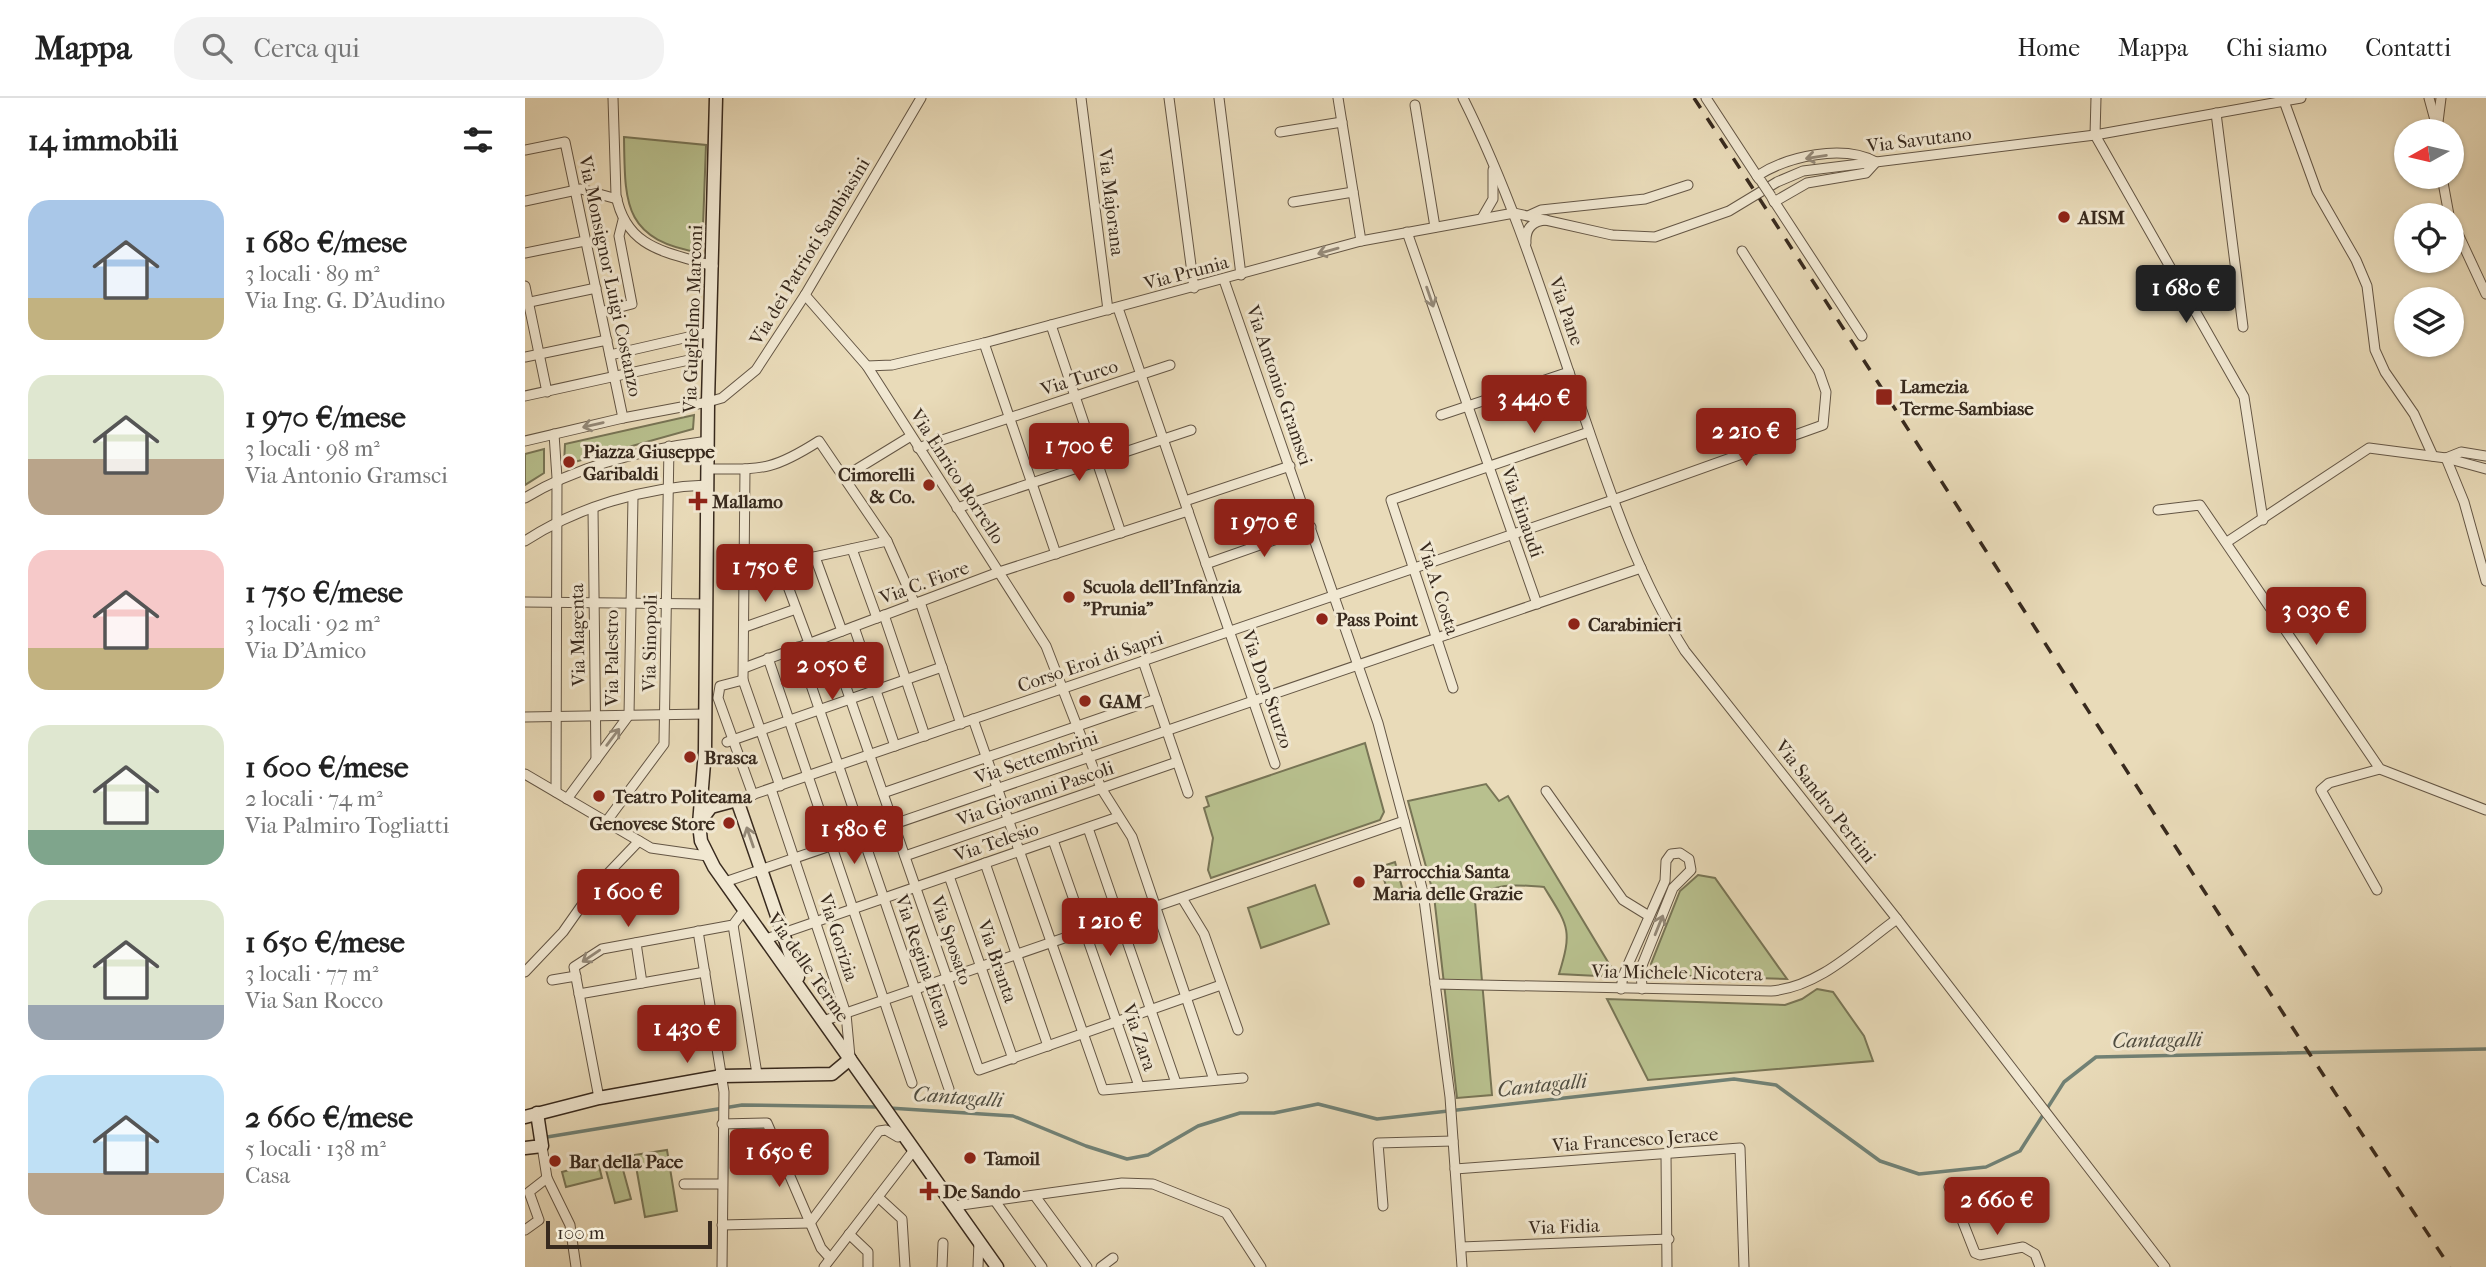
<!DOCTYPE html>
<html lang="it">
<head>
<meta charset="utf-8">
<style>
  :root { --surface:#fff; --page:#f2f2f2; --text:#222; --muted:#767676; --line:#e0e0e0; --accent:#8f2418 }
  body { margin:0; font-family:"IM FELL French Canon",serif; background:var(--page); color:var(--text); height:100vh; display:flex; flex-direction:column; font-size:26px; white-space:nowrap }
  * { box-sizing:border-box; margin:0 }
  p { font-size:23px; color:var(--muted) }
  .icon { flex:none; width:38px; height:38px; fill:none; stroke:currentColor; stroke-width:2; stroke-linecap:round; stroke-linejoin:round }
  .map { position:relative; flex:1; overflow:hidden }
  .panel { display:flex; flex-direction:column; background:var(--surface); width:525px }
  .panel>* { flex:none }
  .needle { width:46px; rotate:262deg }
  .controls { position:absolute; left:1869px; top:21px; display:grid; gap:14px }
  .controls a { display:grid; place-items:center; width:70px; height:70px; border-radius:50%; background:var(--surface); box-shadow:0 2px 5px #0004; font-size:35px }
  .scale { position:absolute; left:21px; bottom:18px; width:166px; box-sizing:border-box; padding-left:7px; border:4px solid #382a1e; border-top:0; font-size:19px; line-height:24px; white-space:nowrap; color:#382a1e; -webkit-text-stroke:5px #f1e8d2; paint-order:stroke }
  .price { position:absolute; translate:-50% -60px; padding:0 16px; border-radius:7px; background:var(--accent); color:#fff; font-size:23px; line-height:46px; filter:drop-shadow(0 2px 4px #0008) }
  .price::after { content:''; position:absolute; left:50%; top:42px; width:21px; height:16px; margin-left:-10px; background:inherit; clip-path:polygon(0 0,100% 0,50% 100%) }
  .price.selected { background:#222; color:#fff }
  ul { padding:0; list-style:none }
  li { display:flex; align-items:center; gap:21px; height:175px; padding:0 28px }
  li span { display:grid; place-items:center; flex:none; width:196px; height:140px; border-radius:21px; color:#555 }
  li>.icon { margin-inline-start:auto }
  span .icon { width:84px; height:84px; fill:#fffc; stroke-width:1 }
  li b { font-size:30px }
  h2 { display:flex; justify-content:space-between; align-items:center; height:84px; padding:0 28px; font-size:30px }
  header { display:flex; align-items:center; gap:42px; box-sizing:border-box; height:98px; padding:0 35px; background:var(--surface); border-bottom:2px solid var(--line) }
  header strong { font-size:33px }
  nav { display:flex; gap:38px; margin-inline-start:auto; font-size:24px }
  .search { width:490px; height:63px; background:var(--page); display:flex; align-items:center; gap:18px; box-sizing:border-box; padding:0 24px; border-radius:28px; color:var(--muted); font-size:26px }
  main { display:flex; flex:1; min-height:0 }
  .map>svg:first-child { display:block }
</style>
</head>
<body>
<header>
<strong>Mappa</strong>
<div class="search"><svg class="icon" aria-label="search" viewBox="0 0 24 24"><circle cx="10" cy="10" r="6"/><path d="M15 15l6 6"/></svg>Cerca qui</div>
<nav><a>Home</a><a>Mappa</a><a>Chi siamo</a><a>Contatti</a></nav>
</header>
<main>
<section class="panel">
<h2>14 immobili<svg class="icon" aria-label="filters" viewBox="0 0 24 24"><path d="M4 7h16M4 17h16"/><circle cx="9" cy="7" r="2"/><circle cx="15" cy="17" r="2"/></svg></h2>
<ul>
<li><span style="background:linear-gradient(#a9c7e8 70%,#c2b280 0)"><svg class="icon" aria-label="home" viewBox="0 0 24 24"><path d="M3 11l9-7 9 7M6 9v11h12V9"/></svg></span><div><b>1 680 €/mese</b><p>3 locali · 89 m²</p><p>Via Ing. G. D'Audino</p></div></li>
<li><span style="background:linear-gradient(#dfe7d0 60%,#b9a48a 0)"><svg class="icon" aria-label="home" viewBox="0 0 24 24"><path d="M3 11l9-7 9 7M6 9v11h12V9"/></svg></span><div><b>1 970 €/mese</b><p>3 locali · 98 m²</p><p>Via Antonio Gramsci</p></div></li>
<li><span style="background:linear-gradient(#f6c9c9 70%,#c2b280 0)"><svg class="icon" aria-label="home" viewBox="0 0 24 24"><path d="M3 11l9-7 9 7M6 9v11h12V9"/></svg></span><div><b>1 750 €/mese</b><p>3 locali · 92 m²</p><p>Via D'Amico</p></div></li>
<li><span style="background:linear-gradient(#dfe7d0 75%,#7fa58c 0)"><svg class="icon" aria-label="home" viewBox="0 0 24 24"><path d="M3 11l9-7 9 7M6 9v11h12V9"/></svg></span><div><b>1 600 €/mese</b><p>2 locali · 74 m²</p><p>Via Palmiro Togliatti</p></div></li>
<li><span style="background:linear-gradient(#dfe7d0 75%,#9aa5b1 0)"><svg class="icon" aria-label="home" viewBox="0 0 24 24"><path d="M3 11l9-7 9 7M6 9v11h12V9"/></svg></span><div><b>1 650 €/mese</b><p>3 locali · 77 m²</p><p>Via San Rocco</p></div></li>
<li><span style="background:linear-gradient(#bfe0f5 70%,#b9a48a 0)"><svg class="icon" aria-label="home" viewBox="0 0 24 24"><path d="M3 11l9-7 9 7M6 9v11h12V9"/></svg></span><div><b>2 660 €/mese</b><p>5 locali · 138 m²</p><p>Casa</p></div></li>
</ul>
</section>
<div class="map">
<svg width="1961" height="1169" viewBox="0 0 1961 1169">
  <rect width="100%" height="100%" fill="#e9dbb9"/>
  <filter id="stains"><feTurbulence type="fractalNoise" baseFrequency=".00286" numOctaves="4"/><feColorMatrix values="0 0 0 0 .2 0 0 0 0 .09 0 0 0 0 .02 0 0 0 .5 -.17"/></filter>
  <radialGradient id="worn" r=".72"><stop offset=".6" stop-color="#630" stop-opacity="0"/><stop offset="1" stop-color="#630" stop-opacity=".3"/></radialGradient>
  <g fill="#b8c08e" stroke="#787556" stroke-width="2">
    <path d="M 99,39 L 181,47 L 177,155 C 98,142 100,107 99,39 Z"/>
    <polygon points="169,317 168,331 39,367 40,346"/>
    <polygon points="19,351 19,375 0,387 0,356"/>
    <polygon points="840,645 859,714 855,722 686,780 683,772 688,740 679,710 684,708 681,699"/>
    <path d="M 961,686 L 974,703 L 983,698 L 1092,879 L 1034,876 C 1048,831 1043,828 1019,789 C 995,787 967,783 950,803 L 967,997 L 932,1000 L 909,798 L 883,703 Z"/>
    <polygon points="870,764 878,793 864,797 855,769"/>
    <polygon points="1173,777 1190,780 1262,881 1131,877 1126,866 1155,793"/>
    <polygon points="790,787 804,826 736,850 723,810"/>
    <polygon points="1292,891 1308,894 1339,938 1348,963 1123,982 1082,901 1260,907 1277,901"/>
    <polygon points="142,1052 152,1113 120,1119 109,1057"/>
    <polygon points="73,1064 77,1080 41,1089 37,1074"/>
    <polygon points="97,1068 106,1101 90,1105 81,1072"/>
  </g>
  <g fill="none" stroke-linecap="round" stroke-linejoin="round">
    <g stroke="#718175" stroke-width="3.5">
      <polyline points="364,1010 488,1018 561,1048 602,1061 623,1057 673,1028 715,1015 749,1015 793,1006 852,1021 1209,981 1251,987 1355,1063 1394,1076 1461,1069 1495,1053 1539,984 1571,959 1961,951"/>
      <polyline points="22,1039 217,1007 353,1009"/>
    </g>
    <defs>
      <g id="minor">
        <path d="M 88,0 L 91,97 C 101,151 142,154 188,168"/>
        <polyline points="556,0 583,212"/>
        <polyline points="644,0 669,190"/>
        <polyline points="694,0 716,177"/>
        <polyline points="813,0 836,143"/>
        <path d="M 938,0 C 990,104 1023,214 1061,324 C 1088,403 1115,482 1160,553 L 1372,821 L 1640,1169"/>
        <polyline points="1181,0 1234,81"/>
        <polyline points="1571,0 1570,37 1719,299 1738,422"/>
        <polyline points="1904,0 1913,33"/>
        <polyline points="1759,3 1792,94 1831,162 1842,188 1850,252 1860,274 1889,316 1908,358"/>
        <polyline points="890,7 910,129"/>
        <polyline points="1691,15 1718,229"/>
        <polyline points="1913,24 1916,0"/>
        <polyline points="755,34 817,24"/>
        <polyline points="0,52 40,44 98,320"/>
        <path d="M 1232,78 C 1263,58 1318,46 1351,64 L 1341,75 L 1282,85 L 1249,104"/>
        <polyline points="1917,79 1924,117"/>
        <polyline points="1247,100 1337,238"/>
        <polyline points="0,103 56,91 92,101"/>
        <polyline points="768,104 828,94"/>
        <polyline points="1005,117 1016,112 1120,101 1163,87"/>
        <polyline points="957,120 968,101 968,72"/>
        <polyline points="1927,123 1961,196"/>
        <polyline points="882,134 1012,506"/>
        <path d="M 1001,145 C 1000,131 1007,123 1021,122"/>
        <polyline points="0,155 60,143"/>
        <polyline points="699,182 853,625 898,794 925,999 937,1169"/>
        <polyline points="0,188 22,294"/>
        <polyline points="280,197 342,268 521,548 576,690 607,739 689,982"/>
        <polyline points="0,205 71,190"/>
        <polyline points="593,210 750,666"/>
        <polyline points="76,214 107,206 94,138 98,122"/>
        <polyline points="526,227 596,435"/>
        <polyline points="459,245 531,456"/>
        <polyline points="85,257 185,234"/>
        <polyline points="0,259 82,242"/>
        <polyline points="342,268 367,267 459,245 836,143 989,115 1087,137 1130,139 1204,113 1252,84 1278,73 1570,37 1776,0"/>
        <polyline points="0,298 164,262"/>
        <polyline points="916,317 1044,274"/>
        <polyline points="29,336 32,380 31,694"/>
        <polyline points="0,343 98,320 183,304 197,300 231,272 280,197 396,0"/>
        <polyline points="393,350 645,267"/>
        <polyline points="1921,360 1939,404 1961,483"/>
        <polyline points="1921,360 1936,354 1961,358"/>
        <path d="M 183,371 C 238,371 247,373 294,343 L 362,443 L 390,506"/>
        <polyline points="220,371 218,582 255,688"/>
        <polyline points="319,379 386,338"/>
        <path d="M 0,400 C 54,367 121,351 183,343"/>
        <polyline points="660,403 765,368"/>
        <polyline points="432,410 666,332"/>
        <polyline points="68,411 71,662"/>
        <polyline points="1633,412 1675,407 1855,671 1961,712"/>
        <path d="M 0,443 C 52,409 120,389 182,387"/>
        <polyline points="1702,444 1844,350 1921,360 1961,371"/>
        <polyline points="327,451 352,520"/>
        <polyline points="290,459 317,533"/>
        <polyline points="681,466 786,429"/>
        <polyline points="255,467 284,545"/>
        <polyline points="221,474 362,443"/>
        <polyline points="0,504 181,506"/>
        <polyline points="395,504 436,626"/>
        <polyline points="359,517 400,638"/>
        <polyline points="220,529 271,511"/>
        <polyline points="329,529 370,648"/>
        <polyline points="273,549 424,991"/>
        <polyline points="243,560 387,985"/>
        <polyline points="312,563 454,972 696,887"/>
        <polyline points="618,563 663,695"/>
        <polyline points="219,570 474,474 663,413"/>
        <polyline points="218,582 195,588 193,600 228,697"/>
        <polyline points="928,590 866,402 1064,334"/>
        <polyline points="0,619 180,616"/>
        <polyline points="448,621 578,992 718,980"/>
        <polyline points="202,644 417,569"/>
        <polyline points="0,676 126,750 182,758"/>
        <polyline points="246,691 321,916 325,959"/>
        <polyline points="1021,693 1098,802 1124,818"/>
        <polyline points="358,695 631,601"/>
        <polyline points="42,701 104,617 108,399"/>
        <polyline points="212,702 1088,402 1298,327 1301,294 1294,274 1217,153"/>
        <polyline points="81,724 139,646 144,348"/>
        <polyline points="563,730 651,985"/>
        <polyline points="528,742 614,988"/>
        <polyline points="380,758 652,664"/>
        <polyline points="460,765 523,948"/>
        <polyline points="424,778 488,961"/>
        <polyline points="200,784 1116,470"/>
        <polyline points="1852,792 1796,692 1804,685 1855,671"/>
        <polyline points="657,800 679,836 713,932"/>
        <polyline points="208,827 232,976"/>
        <polyline points="173,833 199,994 197,1169"/>
        <polyline points="241,841 593,719"/>
        <polyline points="111,845 117,885"/>
        <polyline points="0,874 38,834 69,790 114,743"/>
        <polyline points="27,882 51,878"/>
        <path d="M 910,886 L 1246,893 C 1295,889 1333,849 1372,821"/>
        <polyline points="1096,891 1098,878 1140,783 1141,763 1146,756 1155,755 1164,761 1166,772 1148,790 1116,870 1117,891"/>
        <polyline points="54,896 180,874"/>
        <polyline points="298,923 879,723"/>
        <polyline points="74,1000 49,869 77,851 208,827 220,811"/>
        <polyline points="197,1026 242,1025 296,1150 305,1160"/>
        <polyline points="17,1048 22,1080 45,1127 51,1169"/>
        <polyline points="1141,1056 1142,1169"/>
        <polyline points="930,1071 1215,1050 1219,1169"/>
        <polyline points="159,1086 197,1086"/>
        <polyline points="1424,1089 1450,1155 1455,1157 1498,1149 1510,1156 1515,1169"/>
        <polyline points="510,1098 562,1169"/>
        <polyline points="353,1099 377,1121 380,1169"/>
        <polyline points="470,1103 517,1169"/>
        <polyline points="429,1108 597,1085 628,1086 701,1115 736,1169"/>
        <polyline points="858,1108 853,1045 928,1043"/>
        <polyline points="197,1127 285,1125 354,1033 361,1032 373,1039 379,1037"/>
        <polyline points="0,1132 14,1122 4,1094 22,1080"/>
        <polyline points="324,1136 343,1154 343,1169"/>
        <polyline points="936,1149 1144,1141"/>
        <polyline points="299,1169 389,1052"/>
        <polyline points="417,1169 418,1145"/>
        <polyline points="453,1169 454,1143"/>
        <polyline points="576,1169 588,1160"/>
      </g>
      <g id="secondary">
        <polyline points="191,0 183,304 180,653 174,726 176,743 189,769 472,1169"/>
        <polyline points="174,725 186,709 212,702 273,879"/>
        <polyline points="0,1019 74,1000 197,978 307,976 325,961"/>
        <polyline points="0,1050 17,1048 12,1015"/>
      </g>
    </defs>
    <use href="#minor" stroke="#645645" stroke-width="11"/>
    <use href="#secondary" stroke="#382a1e" stroke-width="15"/>
    <use href="#minor" stroke="#f1e8d2" stroke-width="9"/>
    <use href="#secondary" stroke="#f1e8d2" stroke-width="12"/>
    <path stroke="#382a1e" stroke-width="3.5" stroke-dasharray="12 12" stroke-linecap="butt" d="M 1169,0 C 1423,389 1668,783 1925,1169"/>
    <defs>
      <polyline id="minor-bridge" points="1236,83 1246,98"/>
    </defs>
    <use href="#minor-bridge" stroke="#645645" stroke-width="11" stroke-linecap="butt"/>
    <use href="#minor-bridge" stroke="#f1e8d2" stroke-width="9"/>
  </g>
  <defs><path id="oneway-shaft" d="M-6 0H5M1.5-3L5.5 0L1.5 3" fill="none" stroke-width="1.6" stroke-linecap="round" stroke-linejoin="round" transform="scale(1.75)"/></defs>
  <g stroke="#948978">
    <use href="#oneway-shaft" transform="translate(1291 59) rotate(171)"/>
    <use href="#oneway-shaft" transform="translate(803 153) rotate(164)"/>
    <use href="#oneway-shaft" transform="translate(905 199) rotate(71)"/>
    <use href="#oneway-shaft" transform="translate(68 327) rotate(167)"/>
    <use href="#oneway-shaft" transform="translate(88 639) rotate(-53)"/>
    <use href="#oneway-shaft" transform="translate(225 739) rotate(-109)"/>
    <use href="#oneway-shaft" transform="translate(1134 827) rotate(-68)"/>
    <use href="#oneway-shaft" transform="translate(66 858) rotate(146)"/>
  </g>
  <g fill="#8f2418" stroke="#f1e8d2" stroke-width="2.5">
    <circle cx="1539" cy="119" r="7"/>
    <rect x="1350" y="290" width="18" height="18" rx="3.5"/>
    <circle cx="44" cy="364" r="7"/>
    <circle cx="404" cy="387" r="7"/>
    <path d="M169.5 392.5h7v7h7v7h-7v7h-7v-7h-7v-7h7z"/>
    <circle cx="544" cy="499" r="7"/>
    <circle cx="797" cy="521" r="7"/>
    <circle cx="1049" cy="526" r="7"/>
    <circle cx="560" cy="603" r="7"/>
    <circle cx="165" cy="659" r="7"/>
    <circle cx="74" cy="698" r="7"/>
    <circle cx="204" cy="725" r="7"/>
    <circle cx="834" cy="784" r="7"/>
    <circle cx="445" cy="1060" r="7"/>
    <circle cx="30" cy="1063" r="7"/>
    <path d="M400.5 1082.5h7v7h7v7h-7v7h-7v-7h-7v-7h7z"/>
  </g>
  <g text-anchor="middle" stroke-width="6" stroke-linejoin="round" paint-order="stroke">
    <g font-size="19" fill="#382a1e" stroke="#f1e8d2">
      <text transform="translate(1394 41) rotate(-7)" y="7">Via Savutano</text>
      <text transform="translate(587 104) rotate(83)" y="7">Via Majorana</text>
      <text transform="translate(284 153) rotate(-59)" y="7">Via dei Patrioti Sambiasini</text>
      <text transform="translate(661 174) rotate(-15)" y="7">Via Prunia</text>
      <text transform="translate(86 178) rotate(78)" y="7">Via Monsignor Luigi Costanzo</text>
      <text transform="translate(1042 213) rotate(71)" y="7">Via Pane</text>
      <text transform="translate(167 221) rotate(-88)" y="7">Via Guglielmo Marconi</text>
      <text transform="translate(554 279) rotate(-18)" y="7">Via Turco</text>
      <text transform="translate(755 287) rotate(71)" y="7">Via Antonio Gramsci</text>
      <text transform="translate(433 378) rotate(57)" y="7">Via Enrico Borrello</text>
      <text transform="translate(998 414) rotate(71)" y="7">Via Einaudi</text>
      <text transform="translate(399 484) rotate(-20)" y="7">Via C. Fiore</text>
      <text transform="translate(914 490) rotate(72)" y="7">Via A. Costa</text>
      <text transform="translate(52 537) rotate(-91)" y="7">Via Magenta</text>
      <text transform="translate(124 545) rotate(-89)" y="7">Via Sinopoli</text>
      <text transform="translate(86 560) rotate(-90)" y="7">Via Palestro</text>
      <text transform="translate(565 563) rotate(-19)" y="7">Corso Eroi di Sapri</text>
      <text transform="translate(743 591) rotate(71)" y="7">Via Don Sturzo</text>
      <text transform="translate(511 659) rotate(-19)" y="7">Via Settembrini</text>
      <text transform="translate(510 695) rotate(-19)" y="7">Via Giovanni Pascoli</text>
      <text transform="translate(1301 703) rotate(52)" y="7">Via Sandro Pertini</text>
      <text transform="translate(471 743) rotate(-19)" y="7">Via Telesio</text>
      <text transform="translate(314 839) rotate(72)" y="7">Via Gorizia</text>
      <text transform="translate(427 842) rotate(71)" y="7">Via Sposato</text>
      <text transform="translate(399 863) rotate(71)" y="7">Via Regina Elena</text>
      <text transform="translate(473 863) rotate(71)" y="7">Via Branta</text>
      <text transform="translate(284 869) rotate(55)" y="7">Via delle Terme</text>
      <text transform="translate(1152 874) rotate(1)" y="7">Via Michele Nicotera</text>
      <text transform="translate(615 939) rotate(71)" y="7">Via Zara</text>
      <text transform="translate(1110 1041) rotate(-4)" y="7">Via Francesco Jerace</text>
      <text transform="translate(1039 1128) rotate(-2)" y="7">Via Fidia</text>
    </g>
    <g font-size="19" font-weight="bold" fill="#382a1e" stroke="#f1e8d2" text-anchor="start">
      <text x="1553" y="126">AISM</text>
      <text x="1375" y="295">Lamezia<tspan x="1375" dy="22">Terme-Sambiase</tspan></text>
      <text x="58" y="360">Piazza Giuseppe<tspan x="58" dy="22">Garibaldi</tspan></text>
      <text x="390" y="383" text-anchor="end">Cimorelli<tspan x="390" dy="22">&amp; Co.</tspan></text>
      <text x="187" y="410">Mallamo</text>
      <text x="558" y="495">Scuola dell'Infanzia<tspan x="558" dy="22">"Prunia"</tspan></text>
      <text x="811" y="528">Pass Point</text>
      <text x="1063" y="533">Carabinieri</text>
      <text x="574" y="610">GAM</text>
      <text x="179" y="666">Brasca</text>
      <text x="88" y="705">Teatro Politeama</text>
      <text x="190" y="732" text-anchor="end">Genovese Store</text>
      <text x="848" y="780">Parrocchia Santa<tspan x="848" dy="22">Maria delle Grazie</tspan></text>
      <text x="459" y="1067">Tamoil</text>
      <text x="44" y="1070">Bar della Pace</text>
      <text x="418" y="1100">De Sando</text>
    </g>
    <g font-size="21" font-style="italic" fill="#504e42" stroke="#f1e8d2">
      <text transform="translate(1632 942) rotate(-1)" y="7">Cantagalli</text>
      <text transform="translate(1017 987) rotate(-6)" y="7">Cantagalli</text>
      <text transform="translate(433 999) rotate(4)" y="7">Cantagalli</text>
    </g>
  </g>
  <rect width="100%" height="100%" filter="url(#stains)"/>
  <rect width="100%" height="100%" fill="url(#worn)"/>
</svg>
<div class="controls">
<a><svg class="needle" viewBox="-14 -14 28 28"><path d="M0-13l5 13h-10z" fill="#e53935"/><path d="M0 13l5-13h-10z" fill="#767676"/></svg></a>
<a><svg class="icon" aria-label="locate" viewBox="0 0 24 24"><circle cx="12" cy="12" r="6"/><path d="M12 2v4M12 18v4M2 12h4M18 12h4"/></svg></a>
<a><svg class="icon" aria-label="layers" viewBox="0 0 24 24"><path d="M12 4l9 5-9 5-9-5zM3 14l9 5 9-5"/></svg></a>
</div>
<div class="scale">100 m</div>
<b class="price selected" style="left:1661px;top:227px">1 680 €</b>
<b class="price" style="left:1009px;top:337px">3 440 €</b>
<b class="price" style="left:1221px;top:370px">2 210 €</b>
<b class="price" style="left:554px;top:385px">1 700 €</b>
<b class="price" style="left:739px;top:461px">1 970 €</b>
<b class="price" style="left:240px;top:506px">1 750 €</b>
<b class="price" style="left:1791px;top:549px">3 030 €</b>
<b class="price" style="left:307px;top:604px">2 050 €</b>
<b class="price" style="left:329px;top:768px">1 580 €</b>
<b class="price" style="left:103px;top:831px">1 600 €</b>
<b class="price" style="left:585px;top:860px">1 210 €</b>
<b class="price" style="left:162px;top:967px">1 430 €</b>
<b class="price" style="left:254px;top:1091px">1 650 €</b>
<b class="price" style="left:1472px;top:1139px">2 660 €</b>
</div>
</main>
</body>
</html>
